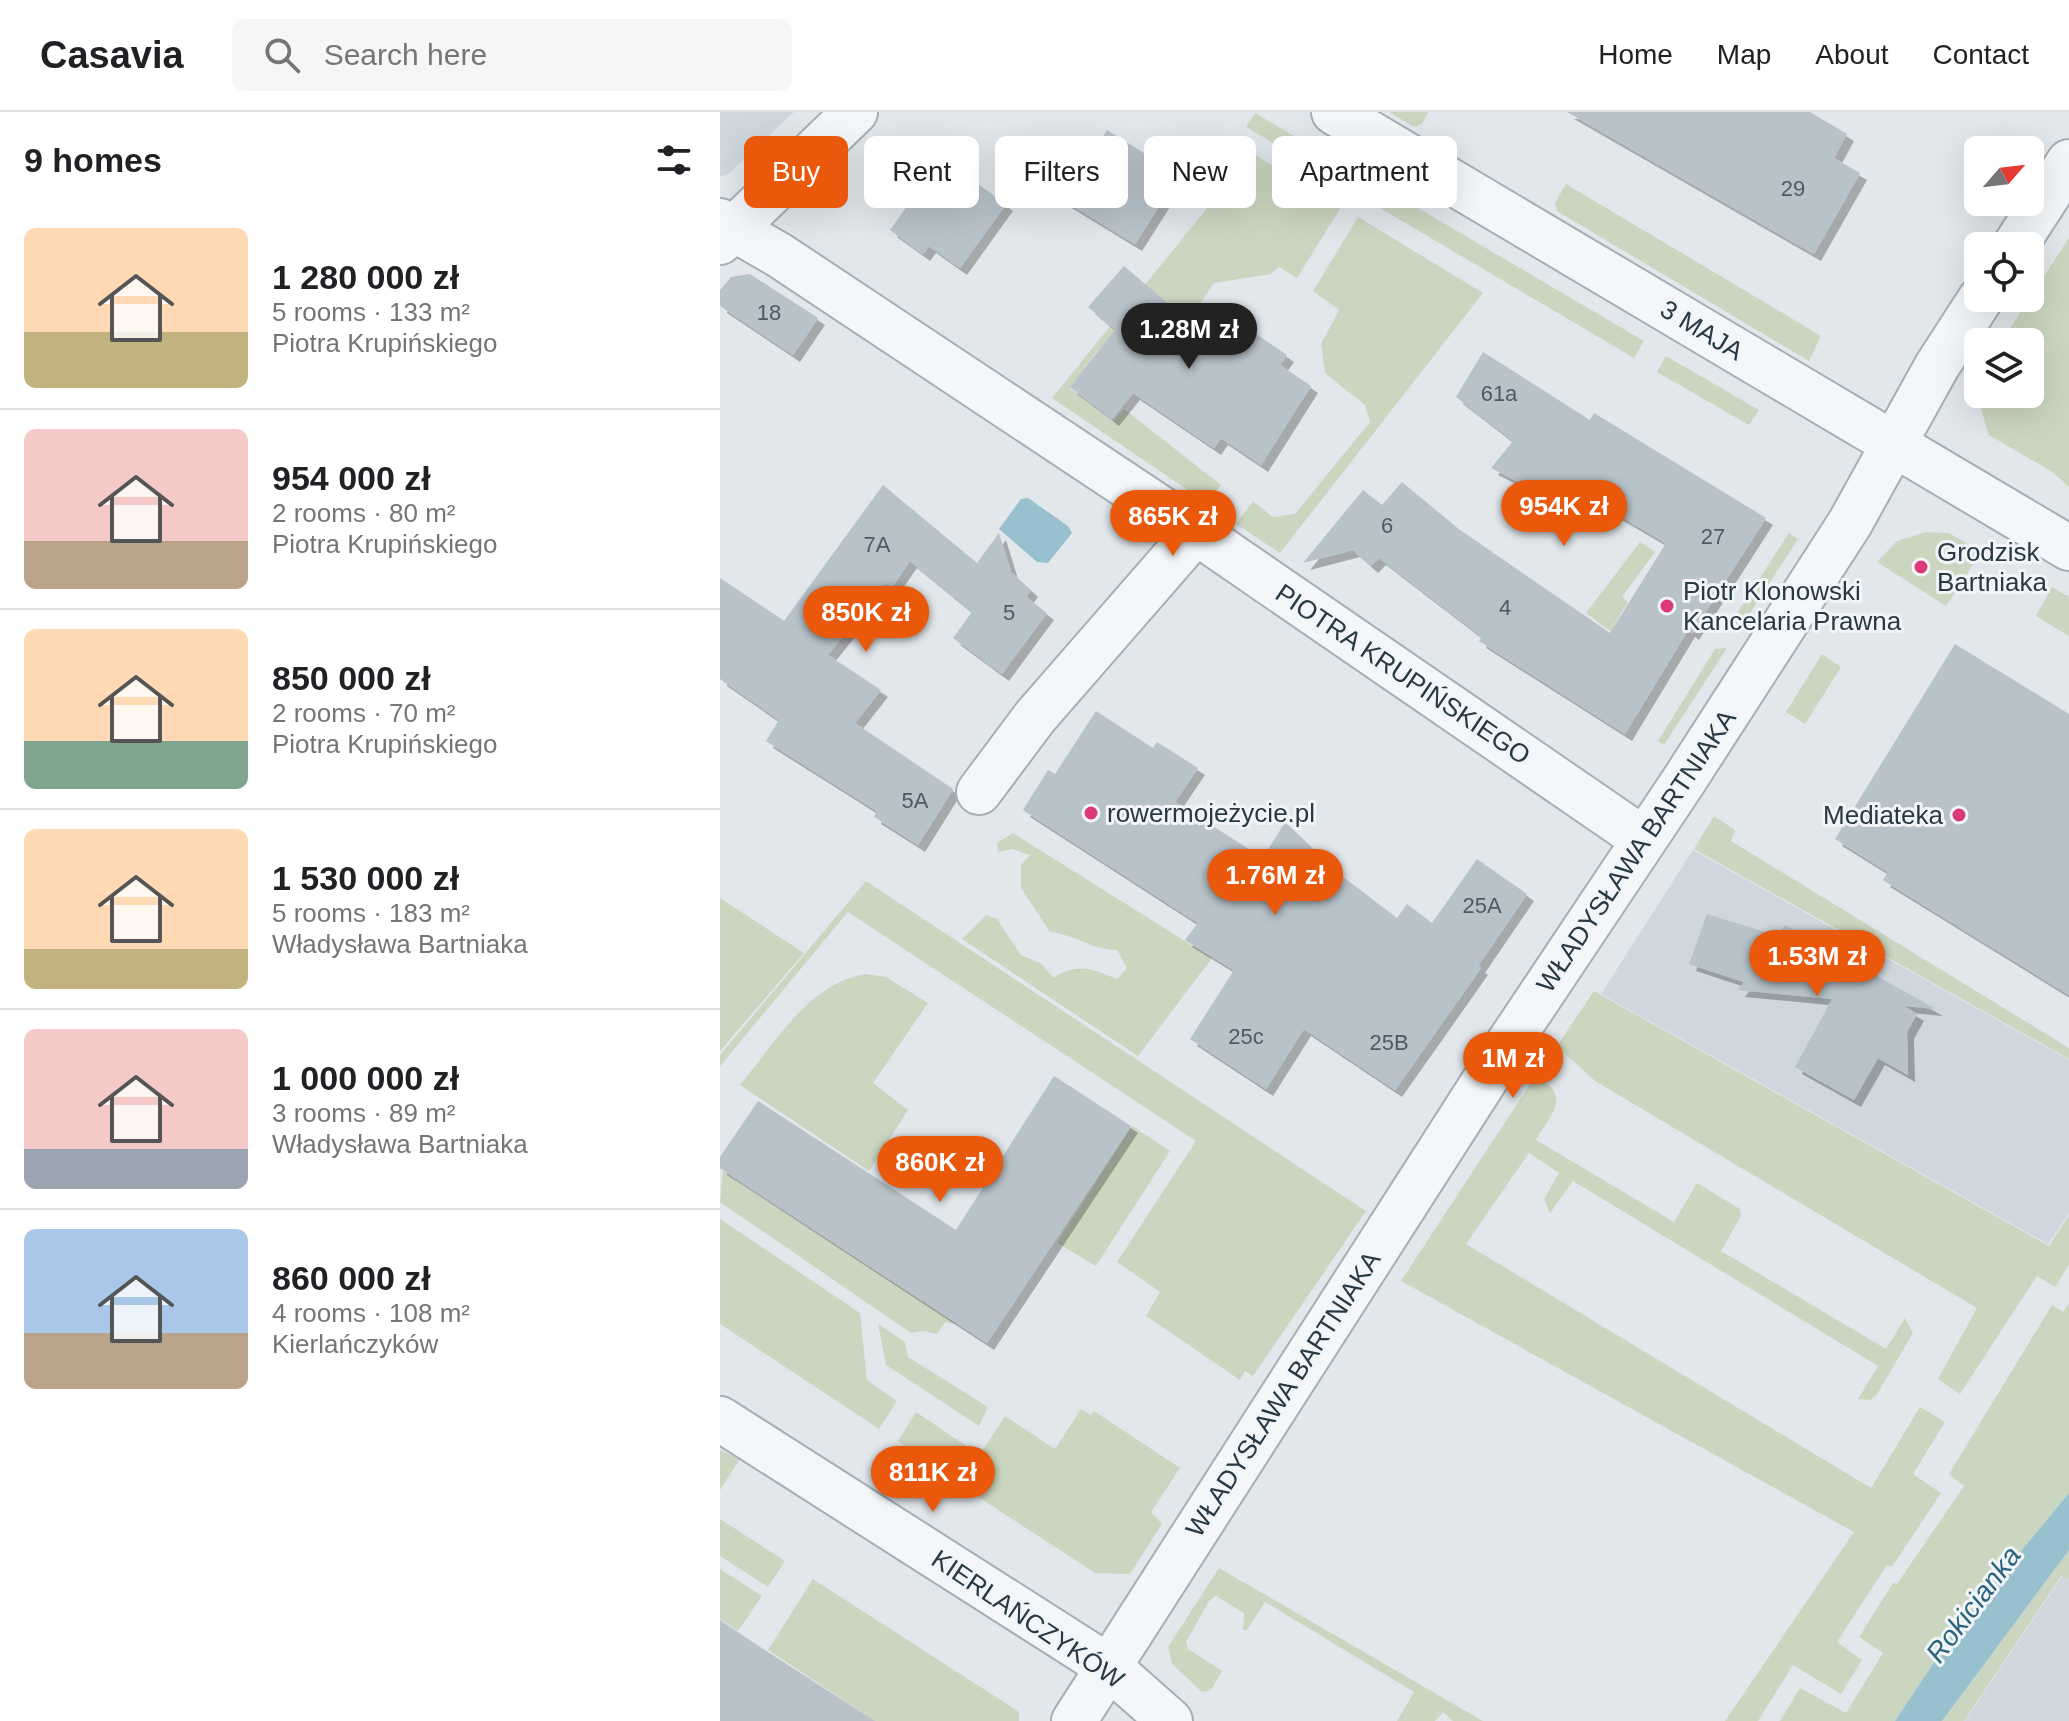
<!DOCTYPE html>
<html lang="en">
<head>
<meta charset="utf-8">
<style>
  :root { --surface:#fff; --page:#f6f6f6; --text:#202124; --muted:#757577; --line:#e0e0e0; --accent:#ea580c }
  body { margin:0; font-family:Arial,sans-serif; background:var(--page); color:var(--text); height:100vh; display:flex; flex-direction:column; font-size:30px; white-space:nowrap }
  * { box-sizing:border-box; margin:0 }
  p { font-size:26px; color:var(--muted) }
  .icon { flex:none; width:44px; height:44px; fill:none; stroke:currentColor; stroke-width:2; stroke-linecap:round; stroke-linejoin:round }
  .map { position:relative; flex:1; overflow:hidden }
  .panel { display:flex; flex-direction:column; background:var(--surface); width:720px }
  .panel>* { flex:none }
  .top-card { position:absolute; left:24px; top:24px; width:760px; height:72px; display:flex; gap:16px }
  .needle { width:52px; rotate:62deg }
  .controls { position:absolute; left:1244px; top:24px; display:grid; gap:16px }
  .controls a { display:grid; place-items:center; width:80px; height:80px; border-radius:12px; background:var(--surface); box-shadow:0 8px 32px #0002; font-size:40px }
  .price { position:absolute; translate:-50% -68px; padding:0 18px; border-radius:28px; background:var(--accent); color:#fff; font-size:26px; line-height:52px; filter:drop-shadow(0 2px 4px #0008) }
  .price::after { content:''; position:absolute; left:50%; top:48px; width:24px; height:18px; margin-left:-12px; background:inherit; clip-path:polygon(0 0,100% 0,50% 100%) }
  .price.active { background:#222; color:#fff }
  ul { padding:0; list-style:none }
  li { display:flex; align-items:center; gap:24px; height:200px; padding:0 24px }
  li+li { border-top:2px solid var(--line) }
  li span { display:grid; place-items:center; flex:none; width:224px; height:160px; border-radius:12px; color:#555 }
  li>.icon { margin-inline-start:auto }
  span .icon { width:96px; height:96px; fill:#fffc; stroke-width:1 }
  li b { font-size:34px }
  h2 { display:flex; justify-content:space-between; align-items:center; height:96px; padding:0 24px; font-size:34px }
  .chip { padding:0 28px; border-radius:12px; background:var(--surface); box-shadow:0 8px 32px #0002; font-size:28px; line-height:72px }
  .chip.active { background:var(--accent); color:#fff }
  header { display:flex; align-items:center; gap:48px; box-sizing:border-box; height:112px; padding:0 40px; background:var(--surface); border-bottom:2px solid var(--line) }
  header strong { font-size:38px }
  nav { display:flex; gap:44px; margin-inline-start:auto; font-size:28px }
  .search { width:560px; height:72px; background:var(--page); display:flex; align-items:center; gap:20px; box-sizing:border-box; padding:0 28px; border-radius:12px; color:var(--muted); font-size:30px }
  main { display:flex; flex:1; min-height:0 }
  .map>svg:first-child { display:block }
</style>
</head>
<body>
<header>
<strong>Casavia</strong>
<div class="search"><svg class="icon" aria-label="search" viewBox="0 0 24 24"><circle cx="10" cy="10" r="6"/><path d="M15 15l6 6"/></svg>Search here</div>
<nav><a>Home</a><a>Map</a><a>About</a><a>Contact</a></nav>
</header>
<main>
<section class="panel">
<h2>9 homes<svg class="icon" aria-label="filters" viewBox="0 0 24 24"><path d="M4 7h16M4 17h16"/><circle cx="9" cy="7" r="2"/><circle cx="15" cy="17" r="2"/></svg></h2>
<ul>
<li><span style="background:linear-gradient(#ffd9b3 65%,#c2b280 0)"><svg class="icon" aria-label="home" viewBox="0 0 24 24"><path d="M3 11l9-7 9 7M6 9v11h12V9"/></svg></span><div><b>1 280 000 zł</b><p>5 rooms · 133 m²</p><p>Piotra Krupińskiego</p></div></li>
<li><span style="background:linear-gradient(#f6c9c9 70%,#b9a48a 0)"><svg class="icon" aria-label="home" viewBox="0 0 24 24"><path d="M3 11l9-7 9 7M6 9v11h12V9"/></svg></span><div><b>954 000 zł</b><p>2 rooms · 80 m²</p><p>Piotra Krupińskiego</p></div></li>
<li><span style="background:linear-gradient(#ffd9b3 70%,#7fa58c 0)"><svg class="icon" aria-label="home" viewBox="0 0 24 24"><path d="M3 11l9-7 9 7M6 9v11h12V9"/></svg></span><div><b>850 000 zł</b><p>2 rooms · 70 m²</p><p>Piotra Krupińskiego</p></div></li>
<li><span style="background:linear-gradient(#ffd9b3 75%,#c2b280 0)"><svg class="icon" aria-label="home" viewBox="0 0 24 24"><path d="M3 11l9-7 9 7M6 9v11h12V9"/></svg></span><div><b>1 530 000 zł</b><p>5 rooms · 183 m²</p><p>Władysława Bartniaka</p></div></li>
<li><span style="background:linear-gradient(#f6c9c9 75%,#9aa5b1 0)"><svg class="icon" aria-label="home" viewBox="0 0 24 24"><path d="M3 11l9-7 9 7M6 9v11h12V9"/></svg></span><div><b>1 000 000 zł</b><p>3 rooms · 89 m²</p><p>Władysława Bartniaka</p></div></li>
<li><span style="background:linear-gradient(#a9c7e8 65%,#b9a48a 0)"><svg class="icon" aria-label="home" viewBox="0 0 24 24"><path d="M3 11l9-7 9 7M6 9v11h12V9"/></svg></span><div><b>860 000 zł</b><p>4 rooms · 108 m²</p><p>Kierlańczyków</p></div></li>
</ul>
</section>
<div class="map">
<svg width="1349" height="1609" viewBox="0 0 1349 1609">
  <defs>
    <filter id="shadow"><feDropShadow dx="7" dy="7" stdDeviation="0" flood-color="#0004"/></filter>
  </defs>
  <rect width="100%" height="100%" fill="#e1e7eb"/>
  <g fill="#ced7dd">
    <polygon points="0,0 74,0 7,63 0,64"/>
    <polygon points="973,738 1349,948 1349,1101 1328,1132 881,882"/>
    <polygon points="1343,1463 1349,1467 1349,1609 1245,1609"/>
  </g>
  <g fill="#cbd6c1">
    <polygon points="669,0 708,0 702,12 694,15"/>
    <polygon points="535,1 642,64 633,78 526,15"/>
    <polygon points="532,41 621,95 577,166 559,155 551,162 494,171 440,250 423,175"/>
    <polygon points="657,72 924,229 914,246 648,89"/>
    <polygon points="846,72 1101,224 1089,249 837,99 835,91"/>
    <polygon points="638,105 763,181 560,441 516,412 533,389 553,405 575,402 650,310 645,293 605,261 601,232 619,198 593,179"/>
    <polygon points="1349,126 1349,375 1331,359 1269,323 1255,278 1258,269 1258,282 1310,282 1310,230 1281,230"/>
    <polygon points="392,212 411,229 395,250 378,238 350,276 393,310 404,297 501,373 487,391 332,286"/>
    <polygon points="946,244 1039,298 1029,313 937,260"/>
    <polygon points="1206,420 1229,421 1261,440 1226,494 1157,450 1177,429"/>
    <polygon points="1069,421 1078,427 1021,515 1012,509"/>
    <polygon points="920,430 935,440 902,485 908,490 894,513 942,545 938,555 866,501"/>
    <polygon points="1332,475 1349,485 1349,524 1316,504"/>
    <polygon points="1007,536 944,633 938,629 995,537"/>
    <polygon points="1102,542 1121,555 1085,612 1066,600"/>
    <polygon points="994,704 1015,718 1011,729 1349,936 1349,947 974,737"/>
    <path d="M 293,721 L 492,846 L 418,944 L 242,827 L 266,803 L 277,807 L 301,843 L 320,851 L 334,866 C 357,850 373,857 397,867 L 407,856 L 397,838 C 372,838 354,822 330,820 L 301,776 L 301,753 L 310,743 L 292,737 L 278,740 L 277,731 Z"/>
    <polygon points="146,769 646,1099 533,1264 525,1259 520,1268 426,1204 440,1180 397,1150 476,1029 128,800 0,954 0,943"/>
    <polygon points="0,786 84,841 0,939"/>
    <path d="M 145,862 L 166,865 L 208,891 L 153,971 L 188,998 L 149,1059 L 20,973 C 55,931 88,872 145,862 Z"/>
    <polygon points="874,879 1329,1134 1349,1103 1349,1153 1335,1175 1317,1164 1240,1282 1218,1267 1257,1196 875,969 837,934"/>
    <path d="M 816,963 C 853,986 831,1001 816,1028 L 954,1110 L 977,1071 L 1020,1097 L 1021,1104 L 1001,1139 L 1166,1237 L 1185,1206 L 1193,1221 L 1156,1284 L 1150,1288 L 1138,1287 L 1158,1254 L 853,1069 L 830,1101 L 824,1087 L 839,1061 L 809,1041 L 746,1132 L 1151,1376 L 1200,1295 L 1225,1310 L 1193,1362 L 1221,1381 L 1172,1455 L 1167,1453 L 1117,1530 L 1142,1548 L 1121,1582 L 1073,1553 L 1038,1609 L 1005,1609 L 1134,1420 L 681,1169 Z"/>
    <polygon points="412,1014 450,1039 376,1154 337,1131"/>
    <polygon points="3,1058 19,1071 237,1212 225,1210 217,1222 204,1219 191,1221 0,1090"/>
    <polygon points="0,1107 140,1201 147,1268 177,1289 159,1317 0,1212"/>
    <polygon points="1349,1191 1349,1381 1235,1519 1175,1609 1060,1609 1080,1576 1126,1601 1163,1541 1139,1525 1173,1471 1177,1472 1244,1374 1229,1362 1332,1193 1343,1200"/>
    <polygon points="158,1212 185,1230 188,1245 268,1295 259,1314 166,1253"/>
    <polygon points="361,1297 371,1303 374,1299 460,1356 431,1400 442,1412 410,1462 375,1461 240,1373 285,1304 335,1337"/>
    <polygon points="196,1300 248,1335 230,1362 178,1329"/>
    <polygon points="0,1338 20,1347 0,1378"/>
    <polygon points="0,1407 65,1449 48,1475 0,1444"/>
    <polygon points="1349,1438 1349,1467 1342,1463 1244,1609 1222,1609"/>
    <polygon points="499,1456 763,1609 733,1609 723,1600 715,1609 677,1609 694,1580 545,1490 527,1518 523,1518 524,1501 496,1484 489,1489 466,1530 468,1537 502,1559 491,1578 482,1580 452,1552 448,1535"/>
    <polygon points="0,1457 42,1484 18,1519 0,1507"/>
    <polygon points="93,1467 299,1600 299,1609 143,1609 146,1603 48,1538"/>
  </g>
  <g fill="#98c0cf">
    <polygon points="308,386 348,414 352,421 328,451 317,450 279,417 301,387"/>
    <polygon points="1349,1381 1349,1438 1222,1609 1175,1609 1235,1519"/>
  </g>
  <g fill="#b7c2c9" filter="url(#shadow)">
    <polygon points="847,0 1090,0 1127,22 1114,46 1140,61 1094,142"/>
    <polygon points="387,18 459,63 415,132 343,88"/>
    <polygon points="221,46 286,92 240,156 209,134 203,142 170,118"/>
    <polygon points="404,154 483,221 492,207 523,228 530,218 567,243 560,253 591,274 541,353 501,326 494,336 413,281 392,307 350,275 395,218 368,195"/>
    <polygon points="30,162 98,206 73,243 0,194 0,178 11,165"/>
    <polygon points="763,240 870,308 874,301 1046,406 972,521 968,518 905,622 759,529 762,525 659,446 651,454 633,438 583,451 643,378 662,393 682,370 740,418 890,521 946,431 876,390 868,405 771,356 793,329 736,285"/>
    <polygon points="163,373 257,451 279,421 291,460 311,478 306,485 327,501 282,562 233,526 252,500 190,449 172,475 166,471 108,543 161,578 135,611 233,677 198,733 154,705 157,699 46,629 59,608 0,567 0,466 64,509"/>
    <polygon points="1235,532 1349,602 1349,883 1163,768 1168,760 1115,727"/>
    <polygon points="376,599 433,636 437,630 478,656 455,690 543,746 565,710 622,764 677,806 687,792 712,811 757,747 807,782 758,854 761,856 675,978 584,917 546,977 470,927 514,858 465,828 478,811 303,698 328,658 335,662"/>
    <polygon points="987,802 1058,824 1065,813 1216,897 1184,894 1197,902 1187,920 1188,963 1158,946 1134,988 1075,955 1112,887 1018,878 1024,870 969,852"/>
    <polygon points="334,964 411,1014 267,1231 0,1056 0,1045 38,989 236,1118"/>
    <polygon points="0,1508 31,1529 155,1609 0,1609"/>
  </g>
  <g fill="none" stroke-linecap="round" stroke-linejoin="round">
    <defs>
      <g id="minor">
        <polyline points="614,0 1349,436"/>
        <polyline points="0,109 59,143 476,420 923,727"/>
        <polyline points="0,130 135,0"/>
        <polyline points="1295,134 1349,50"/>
        <polyline points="259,680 315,605 476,420"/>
        <polyline points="0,1307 389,1555 450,1609"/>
        <polyline points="354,1609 790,929 963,670 1130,411 1217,254 1261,186"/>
      </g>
    </defs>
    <use href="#minor" stroke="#a5afb6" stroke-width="48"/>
    <use href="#minor" stroke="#f4f7f9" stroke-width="44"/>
  </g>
  <g fill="#dc397a" stroke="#f1f5f8" stroke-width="3">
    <circle cx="1201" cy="455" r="8"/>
    <circle cx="947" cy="494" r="8"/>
    <circle cx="371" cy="701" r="8"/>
    <circle cx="1239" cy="703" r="8"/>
  </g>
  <g text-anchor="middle" stroke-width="6" stroke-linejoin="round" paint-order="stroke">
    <g font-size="22" fill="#4b5b65">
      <text x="1073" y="84">29</text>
      <text x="49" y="208">18</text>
      <text x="779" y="289">61a</text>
      <text x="667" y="421">6</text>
      <text x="993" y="432">27</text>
      <text x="157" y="440">7A</text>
      <text x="785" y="503">4</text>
      <text x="289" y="508">5</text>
      <text x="195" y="696">5A</text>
      <text x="762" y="801">25A</text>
      <text x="526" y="932">25c</text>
      <text x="669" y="938">25B</text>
    </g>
    <g font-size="26" fill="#273944" stroke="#f1f5f8">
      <text transform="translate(982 218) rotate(31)" y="9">3 MAJA</text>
      <text transform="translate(683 562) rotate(34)" y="9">PIOTRA KRUPIŃSKIEGO</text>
      <text transform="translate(916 739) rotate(-56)" y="9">WŁADYSŁAWA BARTNIAKA</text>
      <text transform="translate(563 1282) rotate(-57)" y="9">WŁADYSŁAWA BARTNIAKA</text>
      <text transform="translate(308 1507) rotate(34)" y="9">KIERLAŃCZYKÓW</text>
    </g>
    <g font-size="26" fill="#273944" stroke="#f1f5f8" text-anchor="start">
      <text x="1217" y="449">Grodzisk<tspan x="1217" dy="30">Bartniaka</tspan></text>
      <text x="963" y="488">Piotr Klonowski<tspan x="963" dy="30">Kancelaria Prawna</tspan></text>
      <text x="387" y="710">rowermojeżycie.pl</text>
      <text x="1223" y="712" text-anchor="end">Mediateka</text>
    </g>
    <g font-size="28" font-style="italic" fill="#2d647d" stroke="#f1f5f8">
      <text transform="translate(1253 1492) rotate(-53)" y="10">Rokicianka</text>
    </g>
  </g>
</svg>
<div class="controls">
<a><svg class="needle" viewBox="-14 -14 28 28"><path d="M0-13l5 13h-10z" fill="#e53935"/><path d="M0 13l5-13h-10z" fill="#757577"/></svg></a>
<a><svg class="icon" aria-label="locate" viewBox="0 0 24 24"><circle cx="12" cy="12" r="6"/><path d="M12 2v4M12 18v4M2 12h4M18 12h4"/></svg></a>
<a><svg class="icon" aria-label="layers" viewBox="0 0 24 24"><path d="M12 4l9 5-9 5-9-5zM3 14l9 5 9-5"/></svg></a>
</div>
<b class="price active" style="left:469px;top:259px">1.28M zł</b>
<b class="price" style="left:844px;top:436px">954K zł</b>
<b class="price" style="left:453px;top:446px">865K zł</b>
<b class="price" style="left:146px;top:542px">850K zł</b>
<b class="price" style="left:555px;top:805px">1.76M zł</b>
<b class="price" style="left:1097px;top:886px">1.53M zł</b>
<b class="price" style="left:793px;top:988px">1M zł</b>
<b class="price" style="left:220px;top:1092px">860K zł</b>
<b class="price" style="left:213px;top:1402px">811K zł</b>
<div class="top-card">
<a class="chip active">Buy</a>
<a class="chip">Rent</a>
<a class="chip">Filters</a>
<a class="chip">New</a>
<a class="chip">Apartment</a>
</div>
</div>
</main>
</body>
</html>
